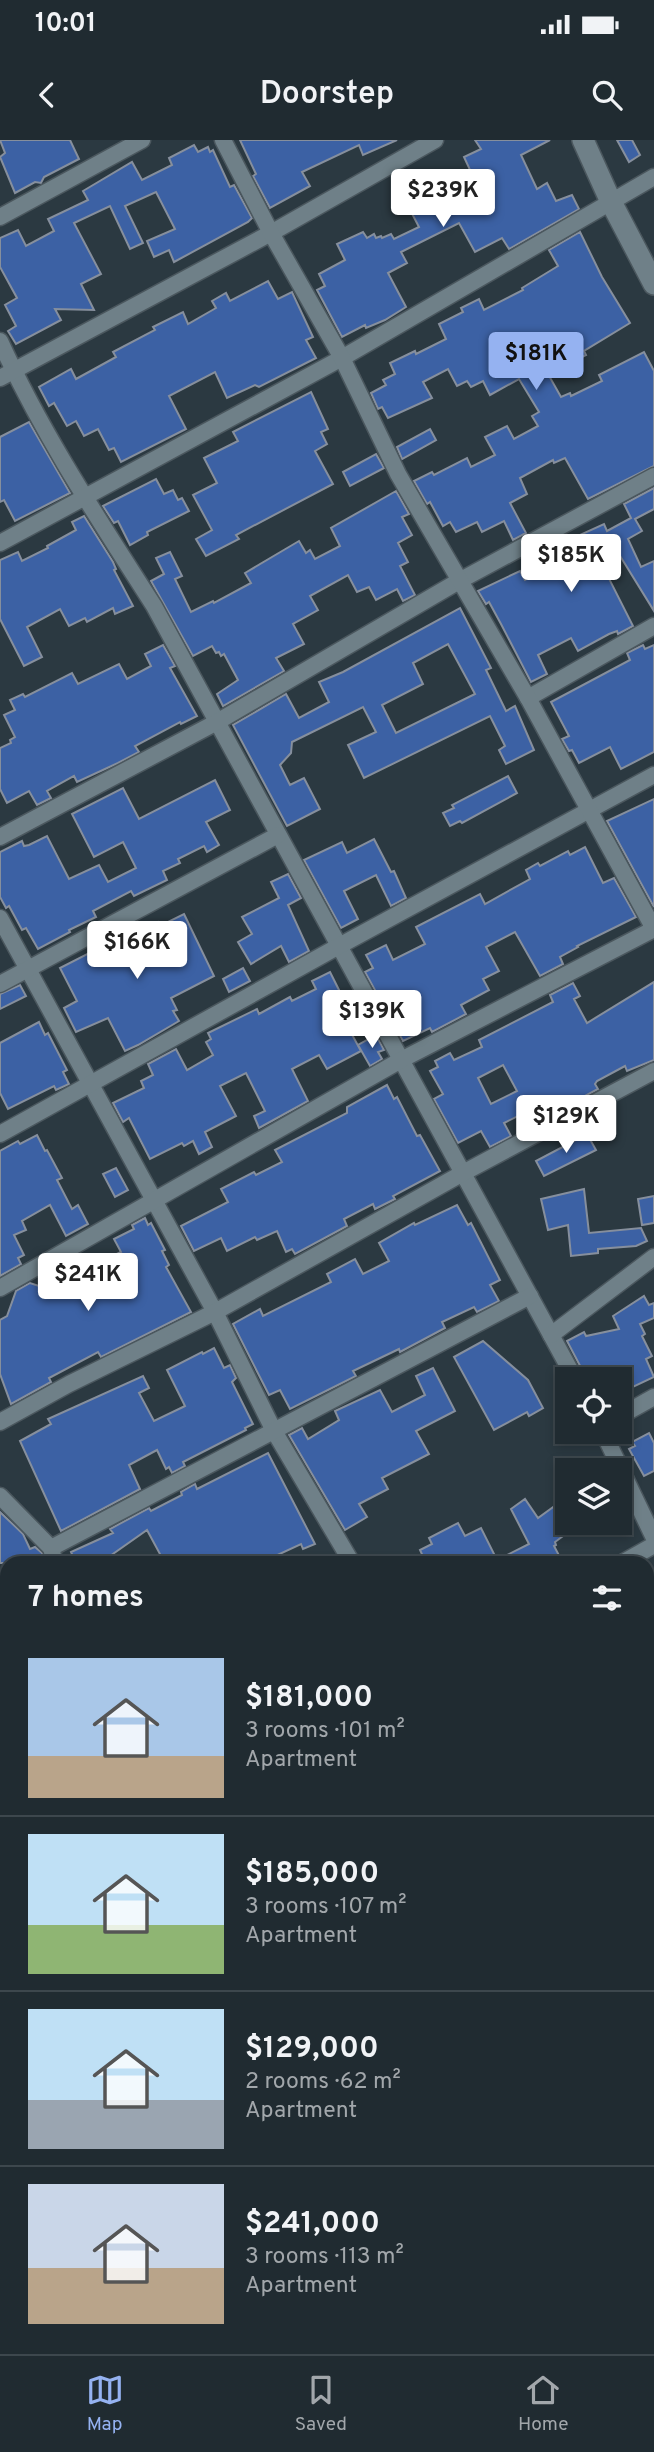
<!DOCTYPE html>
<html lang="en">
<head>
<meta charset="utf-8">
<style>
  :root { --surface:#202b31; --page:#2d373d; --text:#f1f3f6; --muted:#a2a7ab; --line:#3d474d; --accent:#95b2f1 }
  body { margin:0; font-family:Overpass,sans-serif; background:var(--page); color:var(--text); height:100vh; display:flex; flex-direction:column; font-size:26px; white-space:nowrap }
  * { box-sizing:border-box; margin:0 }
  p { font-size:23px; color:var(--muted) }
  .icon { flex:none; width:38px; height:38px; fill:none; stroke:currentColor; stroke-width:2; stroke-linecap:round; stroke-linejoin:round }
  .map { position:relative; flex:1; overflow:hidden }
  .side { position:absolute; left:0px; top:1416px; width:654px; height:800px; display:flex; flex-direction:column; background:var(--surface); border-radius:21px 21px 0 0; box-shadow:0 4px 10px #0003,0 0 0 2px var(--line) }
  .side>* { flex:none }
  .buttons { position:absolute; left:555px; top:1227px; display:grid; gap:14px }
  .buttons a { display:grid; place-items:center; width:77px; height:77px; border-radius:0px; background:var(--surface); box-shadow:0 4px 10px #0003,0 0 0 2px var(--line); font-size:35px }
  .price { position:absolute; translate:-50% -60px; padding:0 16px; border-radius:7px; background:#fff; color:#222; font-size:23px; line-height:46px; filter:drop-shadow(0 2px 4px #0008) }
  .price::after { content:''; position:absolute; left:50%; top:42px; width:21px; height:16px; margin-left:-10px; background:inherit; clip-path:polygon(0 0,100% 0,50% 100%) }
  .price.current { background:var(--accent); color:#111 }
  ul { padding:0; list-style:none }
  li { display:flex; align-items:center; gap:21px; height:175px; padding:0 28px }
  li+li { border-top:2px solid var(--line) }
  li span { display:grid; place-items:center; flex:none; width:196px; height:140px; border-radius:0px; color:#555 }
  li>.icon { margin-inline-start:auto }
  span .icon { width:84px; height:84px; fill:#fffc; stroke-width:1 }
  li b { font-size:30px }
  h2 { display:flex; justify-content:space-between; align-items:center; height:84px; padding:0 28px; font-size:30px }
  .status { display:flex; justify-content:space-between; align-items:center; height:49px; padding:0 35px; background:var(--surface); direction:ltr }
  .status svg { height:19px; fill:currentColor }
  header { display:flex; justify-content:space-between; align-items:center; height:91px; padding:0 28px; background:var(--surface); font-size:32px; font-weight:600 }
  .tabs { display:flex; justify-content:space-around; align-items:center; height:98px; border-top:2px solid var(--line); background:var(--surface); font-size:19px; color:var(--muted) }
  .tabs a { display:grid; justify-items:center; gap:4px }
  .tabs .current { color:var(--accent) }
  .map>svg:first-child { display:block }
</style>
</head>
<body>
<div class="status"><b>10:01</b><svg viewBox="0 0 49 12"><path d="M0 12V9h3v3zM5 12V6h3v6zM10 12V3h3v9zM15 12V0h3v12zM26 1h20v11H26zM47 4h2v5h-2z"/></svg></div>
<header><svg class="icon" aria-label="back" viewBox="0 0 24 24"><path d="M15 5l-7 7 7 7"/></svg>Doorstep<svg class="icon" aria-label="search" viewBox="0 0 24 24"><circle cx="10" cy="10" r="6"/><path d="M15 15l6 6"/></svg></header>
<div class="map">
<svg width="654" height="2214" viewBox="0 0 654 2214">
  <rect width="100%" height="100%" fill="#2b3941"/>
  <g fill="#3c61a4" stroke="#868f9d" stroke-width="2" fill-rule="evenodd">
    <polygon points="0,0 70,0 79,19 44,37 41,43 35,42 15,53 0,17 5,13"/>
    <polygon points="240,0 397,0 363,15 359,5 302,32 310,46 270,68 253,36 256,34"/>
    <polygon points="475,0 550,0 521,15 537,49 547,43 556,61 572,55 579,69 509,109 502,98 475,112 459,83 401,112 407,123 388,133 406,167 385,180 366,188 365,185 342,197 317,150 325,146 319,134 345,120 337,104 363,92 367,98 374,94 376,98 381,96 382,98 391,94 394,99 419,87 406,62 404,64 396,49 403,45 401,41 418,32 431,58 462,42 460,38 471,32 464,17 481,9"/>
    <polygon points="617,0 632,0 640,15 629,22"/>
    <polygon points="194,5 198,12 208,7 210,12 213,10 230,47 234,45 252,78 248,82 174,122 169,110 154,117 147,101 175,89 156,52 125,66 143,103 130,109 110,66 74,83 101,134 81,144 94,170 55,169 61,180 16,204 8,191 16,186 5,165 17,158 0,127 0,98 18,90 26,106 54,91 48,79 88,60 83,51 132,22 142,40 172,25 169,18"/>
    <polygon points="580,92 602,137 630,183 584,211 586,215 548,234 561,257 570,253 571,256 602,241 599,235 644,212 654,231 654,326 588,359 565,318 554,323 553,320 520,338 527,354 510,363 526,393 513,400 504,381 482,392 477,382 456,392 450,382 443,386 430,362 427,364 414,341 432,332 434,335 467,318 471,327 495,315 485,297 507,286 514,299 538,286 532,276 539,272 519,239 490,255 483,241 471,247 467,241 457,246 448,229 423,242 432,258 388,278 382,267 378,269 371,253 386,245 383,240 395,234 390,223 415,211 416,214 446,199 439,184 463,172 461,168 479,159 484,170 523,150 522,148 558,126 549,110"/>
    <polygon points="268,141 278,159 292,152 313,197 306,200 316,218 259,247 255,245 227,258 215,232 169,256 186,289 121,322 114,308 109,310 98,289 84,296 76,281 67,286 54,263 49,266 39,247 71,229 76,239 116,217 113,212 155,190 153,187 183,172 188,184 216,168 212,161 226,153 230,161"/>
    <polygon points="311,252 328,289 321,292 327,304 315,311 333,344 236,395 239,399 206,416 196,399 212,390 193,355 217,343 204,318 238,301 233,292"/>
    <polygon points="29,282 70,353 15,381 4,360 0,362 0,297"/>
    <polygon points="430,289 436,300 402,319 397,307"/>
    <polygon points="376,314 384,328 350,346 343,332"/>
    <polygon points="156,339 164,354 173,350 178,360 182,358 189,371 147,392 148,395 130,405 118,381 114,383 103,366"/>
    <polygon points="654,348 654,369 635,379 642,391 628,399 641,427 654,421 654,471 609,398 593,407 633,486 618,494 617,491 609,494 578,511 571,498 538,515 547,534 531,542 501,484 489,462 486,464 478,451 520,431 525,440 564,419 559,408 562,406 560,404 604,384 607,391 631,378 624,364"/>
    <polygon points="396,351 409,374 402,377 412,395 398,403 408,422 400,426 415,455 403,461 397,449 376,460 369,447 357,452 348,435 310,456 318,470 293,484 304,504 276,518 284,531 223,566 217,554 238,540 224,514 221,516 219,512 216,513 212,506 193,516 151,441 164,434 156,418 170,412 182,436 175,439 191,472 213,461 214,463 251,443 245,433 299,401 306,413 310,410 315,419 340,406 331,388"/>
    <polygon points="84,376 113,422 116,429 114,430 133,466 115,474 113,468 87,482 85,478 69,486 60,469 27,487 42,517 24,526 0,479 0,420 18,412 22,421 48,408 47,406 76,390 72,382"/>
    <path d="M 460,468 L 491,528 L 486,530 L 506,571 L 515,566 L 534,610 L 506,624 L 499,610 L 505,606 L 490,576 L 364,638 L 348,605 L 376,592 L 363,567 L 292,602 L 291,613 L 280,625 L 290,645 L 304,638 L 320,669 L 287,686 L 233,585 L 286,554 L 299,578 L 329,562 L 319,542 L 343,532 ZM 448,504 L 475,554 L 396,593 L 382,565 L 423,544 L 413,523 Z"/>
    <polygon points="163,505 175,526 170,528 197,576 181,584 180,582 135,606 139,612 118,623 77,642 74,636 47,651 51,658 37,665 29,651 7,663 0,649 0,608 11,603 10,600 15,597 4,575 15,570 10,560 23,554 25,557 72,533 78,544 119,524 127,539 151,526 145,514"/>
    <polygon points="643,505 645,509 654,505 654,612 621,629 610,607 579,623 572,610 569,611 562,599 569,596 551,562 630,520 627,513"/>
    <polygon points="508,636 517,653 462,683 460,681 450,686 443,673 454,668 452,665"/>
    <polygon points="215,640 230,670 206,682 219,705 207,712 204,706 178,719 180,723 163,731 167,740 134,756 131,751 93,771 96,777 69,790 70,792 38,809 26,788 22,790 9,766 6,768 0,757 0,712 22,701 24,706 29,705 47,696 69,739 99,725 108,742 136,728 123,702 94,717 72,674 123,648 139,679"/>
    <polygon points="654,659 654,767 607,681"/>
    <polygon points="374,699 391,732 394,731 406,758 391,766 376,735 344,751 358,779 341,788 304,720 342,702 347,713"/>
    <polygon points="585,707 603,743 614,738 636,777 577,806 578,807 560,817 563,824 540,836 515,792 486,807 499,831 483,839 489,850 461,865 466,874 432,892 430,888 403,901 365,832 373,828 366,815 386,805 393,820 425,804 416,787 480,754 485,764 530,739 526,730 538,723 540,726 568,711 570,715"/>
    <polygon points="288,734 301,758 288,765 309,811 289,822 281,806 251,824 238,802 252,794 242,777 279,758 271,742"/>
    <polygon points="184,774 214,836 171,858 177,870 173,871 179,881 138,905 125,911 108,878 76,892 64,868 77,861 60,828 99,808 101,812 158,782 160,786"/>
    <polygon points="243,828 250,841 229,852 223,839"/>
    <polygon points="330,832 346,864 338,869 361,911 327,929 319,915 292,929 308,961 259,988 254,976 265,971 246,933 220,946 236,976 205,992 212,1007 199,1014 193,1001 184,1006 182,1003 150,1019 129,978 123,982 113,963 144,948 141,941 153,935 148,924 176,909 187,930 213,915 206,902 211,899 208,893 257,869 259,874 290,857 292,861 316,849 312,841"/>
    <path d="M 654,842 L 654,920 L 627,931 L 625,926 L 597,941 L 595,944 L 598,949 L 546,977 L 540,965 L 504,983 L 511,996 L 490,1007 L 481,991 L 458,1003 L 434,959 L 443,954 L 430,931 L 438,927 L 435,921 L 450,913 L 454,920 L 482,907 L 479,900 L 553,862 L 550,855 L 573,843 L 580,856 L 574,859 L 587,883 ZM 503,925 L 517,951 L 491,964 L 478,938 Z"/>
    <polygon points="20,845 26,856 0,869 0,854"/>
    <polygon points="39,882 45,895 48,893 67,930 63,932 69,944 56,950 54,946 8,969 0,953 0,903"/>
    <polygon points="376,895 384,910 378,912 382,919 370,926 358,905"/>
    <polygon points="387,945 394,959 397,957 417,996 420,995 440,1031 393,1056 395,1059 375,1069 373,1064 344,1079 347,1086 295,1114 292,1109 286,1112 277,1091 257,1100 255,1097 227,1111 221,1098 194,1111 181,1086 228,1062 221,1049 254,1032 256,1035 282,1022 275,1010 347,973 347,967"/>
    <polygon points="587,994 596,1010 544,1036 536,1021"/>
    <polygon points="37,995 45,1011 47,1010 62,1038 57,1040 72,1069 78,1065 88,1084 66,1096 50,1065 22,1081 26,1090 14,1095 24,1115 18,1118 21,1124 0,1136 0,1011 18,1001 20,1004"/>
    <polygon points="116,1028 128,1050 115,1057 103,1034"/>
    <polygon points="584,1049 589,1093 641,1088 647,1101 636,1106 598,1109 598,1113 571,1116 568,1085 548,1090 541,1059"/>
    <polygon points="654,1056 654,1083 642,1085 638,1059"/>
    <polygon points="457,1065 468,1085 471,1083 500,1140 490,1145 499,1161 477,1172 474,1167 442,1182 445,1188 400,1212 399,1209 353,1231 356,1236 290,1269 280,1250 269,1255 233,1184 260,1169 263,1176 331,1142 327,1134 355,1119 363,1134 389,1121 379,1103 414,1083 415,1085"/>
    <polygon points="145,1078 148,1085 151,1083 165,1110 162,1111 169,1125 166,1127 191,1172 101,1217 98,1212 49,1238 51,1242 11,1264 0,1234 0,1180 7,1176 16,1151 30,1143 64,1154 53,1131 66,1124 72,1135 121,1112 114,1099 134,1089 132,1085"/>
    <polygon points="644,1156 649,1165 654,1163 654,1178 640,1184 645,1194 642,1196 652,1216 646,1219 654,1237 620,1253 620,1239 587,1239 567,1201 584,1192 586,1196 619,1189 613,1176"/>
    <polygon points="483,1201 528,1240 543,1268 529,1276 527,1272 494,1290 454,1217"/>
    <polygon points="214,1208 224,1228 230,1225 236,1238 232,1242 253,1284 245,1288 246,1290 183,1322 185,1326 172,1333 169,1327 166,1329 157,1310 129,1325 140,1349 61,1391 20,1301 51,1284 48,1279 143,1236 149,1248 139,1253 154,1281 183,1267 185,1266 167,1230 202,1212 203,1214"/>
    <polygon points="433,1228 455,1271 416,1291 429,1314 382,1338 388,1349 359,1364 367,1377 345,1390 289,1295 302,1288 308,1299 339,1280 335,1271 380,1250 392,1272 425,1255 416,1236"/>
    <polygon points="649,1293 654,1303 654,1331 644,1336 629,1309 635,1306 632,1302"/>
    <polygon points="268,1313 315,1404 303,1409 301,1404 273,1417 276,1423 144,1423 160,1414 147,1390 100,1423 76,1423 71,1412 113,1393 110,1389 149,1368 151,1371 182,1355 181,1352 195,1344 197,1349"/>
    <polygon points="567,1357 567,1382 582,1382 555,1402 556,1405 554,1406 563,1423 426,1423 420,1410 432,1404 429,1398 458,1383 465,1396 481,1388 497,1420 529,1404 511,1369 525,1359 538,1378"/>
    <polygon points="0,1372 23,1394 30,1409 35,1407 42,1413 44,1423 0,1423"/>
  </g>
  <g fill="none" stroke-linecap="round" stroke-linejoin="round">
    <defs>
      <g id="street">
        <polyline points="0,77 142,0"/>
        <path d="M 0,201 C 42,294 99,380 154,466 L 575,1239"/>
        <polyline points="0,238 271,93 435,0"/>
        <polyline points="0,403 342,218 654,37"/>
        <polyline points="528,558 654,486"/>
        <polyline points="0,697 217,582 459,441 654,336"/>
        <polyline points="0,778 215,1172 274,1291 352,1423"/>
        <polyline points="0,844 278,695"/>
        <polyline points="0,994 339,806 654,635"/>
        <polyline points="0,1148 401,920 654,789 528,558 398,334 342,218 271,93 223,0"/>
        <polyline points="551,1195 654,1117"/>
        <polyline points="620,1276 654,1257"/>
        <polyline points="0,1282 69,1244 215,1172 463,1033 654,931"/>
        <polyline points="603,1292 654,1398"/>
        <polyline points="0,1356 51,1408 55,1423"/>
        <polyline points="51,1408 530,1156"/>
        <polyline points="622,1423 654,1405"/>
        <polyline points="648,1559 654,1556"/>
        <polyline points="0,1593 7,1590"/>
        <polyline points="648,1702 654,1699"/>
        <polyline points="0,2097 7,2095"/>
        <polyline points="648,2097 654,2096"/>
        <polyline points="105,2208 106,2214"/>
        <polyline points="599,2208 600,2214"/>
        <polyline points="65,2214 83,2208"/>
        <polyline points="506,2214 507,2208"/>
      </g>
      <polyline id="secondary" points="583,0 611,62 654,144"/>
      <g id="highway">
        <polyline points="0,1785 7,1786"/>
        <polyline points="0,1819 7,1819"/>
        <polyline points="648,1831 654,1832"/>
        <polyline points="648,1863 654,1864"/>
      </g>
    </defs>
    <use href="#street" stroke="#4b575e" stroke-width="19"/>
    <use href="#secondary" stroke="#4b575e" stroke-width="24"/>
    <use href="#highway" stroke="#4b575e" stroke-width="32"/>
    <use href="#street" stroke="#6f8088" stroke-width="16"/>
    <use href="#secondary" stroke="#6f8088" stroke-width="21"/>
    <use href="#highway" stroke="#2ca1a7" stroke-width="28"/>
  </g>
</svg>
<div class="buttons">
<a><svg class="icon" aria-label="locate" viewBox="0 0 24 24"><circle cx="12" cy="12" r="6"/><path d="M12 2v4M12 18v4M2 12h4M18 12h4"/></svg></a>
<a><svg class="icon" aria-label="layers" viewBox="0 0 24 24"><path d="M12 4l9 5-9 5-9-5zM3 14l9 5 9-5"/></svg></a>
</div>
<b class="price" style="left:443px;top:89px">$239K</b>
<b class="price current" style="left:536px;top:252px">$181K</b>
<b class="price" style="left:571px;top:454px">$185K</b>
<b class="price" style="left:137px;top:841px">$166K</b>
<b class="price" style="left:372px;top:910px">$139K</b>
<b class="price" style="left:566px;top:1015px">$129K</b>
<b class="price" style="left:88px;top:1173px">$241K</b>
<section class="side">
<h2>7 homes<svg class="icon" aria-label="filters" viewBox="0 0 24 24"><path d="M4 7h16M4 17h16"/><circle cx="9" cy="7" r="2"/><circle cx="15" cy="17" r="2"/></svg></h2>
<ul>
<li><span style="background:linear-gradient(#a9c7e8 70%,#b9a48a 0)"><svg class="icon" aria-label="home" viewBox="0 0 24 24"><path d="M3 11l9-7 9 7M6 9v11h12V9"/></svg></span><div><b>$181,000</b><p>3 rooms · 101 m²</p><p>Apartment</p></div></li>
<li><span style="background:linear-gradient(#bfe0f5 65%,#8fb573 0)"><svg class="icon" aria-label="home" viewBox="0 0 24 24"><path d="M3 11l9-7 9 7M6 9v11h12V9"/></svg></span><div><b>$185,000</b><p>3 rooms · 107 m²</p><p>Apartment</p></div></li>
<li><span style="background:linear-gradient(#bfe0f5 65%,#9aa5b1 0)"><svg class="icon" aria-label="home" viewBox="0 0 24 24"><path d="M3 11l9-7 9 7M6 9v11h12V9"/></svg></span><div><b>$129,000</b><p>2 rooms · 62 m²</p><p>Apartment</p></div></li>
<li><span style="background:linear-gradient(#c9d6e8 60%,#b9a48a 0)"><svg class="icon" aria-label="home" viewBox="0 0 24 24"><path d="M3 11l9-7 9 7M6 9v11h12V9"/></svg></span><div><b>$241,000</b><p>3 rooms · 113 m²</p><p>Apartment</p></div></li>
</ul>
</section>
</div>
<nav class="tabs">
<a class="current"><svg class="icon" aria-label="map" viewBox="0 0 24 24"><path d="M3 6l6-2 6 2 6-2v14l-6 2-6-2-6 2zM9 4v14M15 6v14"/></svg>Map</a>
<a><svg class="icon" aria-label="saved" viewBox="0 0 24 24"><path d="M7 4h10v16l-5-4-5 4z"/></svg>Saved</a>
<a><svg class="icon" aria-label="home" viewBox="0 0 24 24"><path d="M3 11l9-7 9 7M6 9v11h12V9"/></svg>Home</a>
</nav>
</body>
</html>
